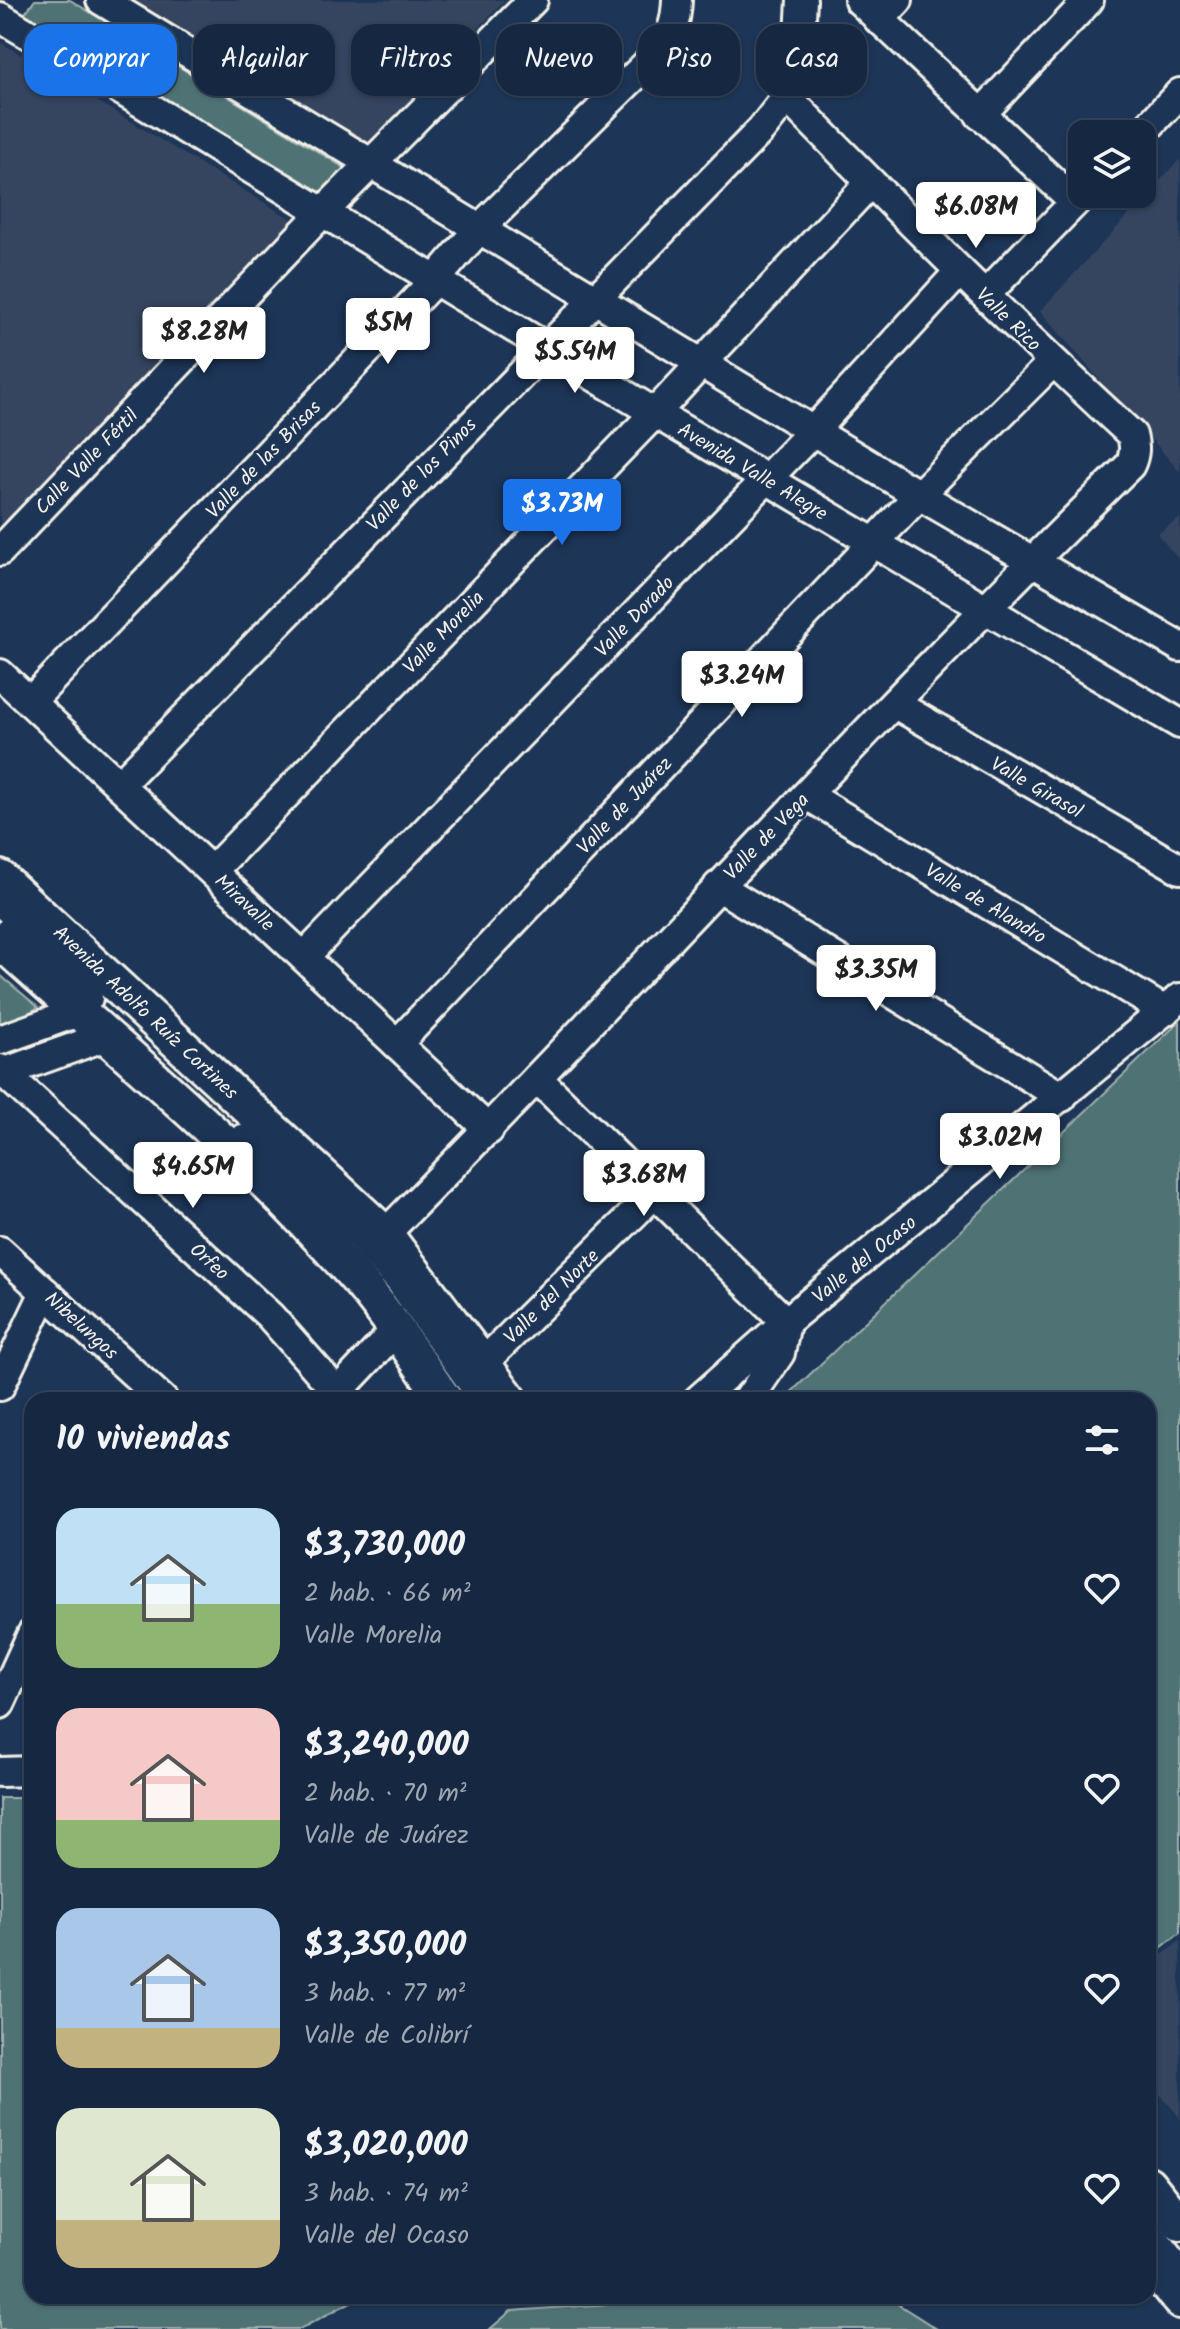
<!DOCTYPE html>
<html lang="es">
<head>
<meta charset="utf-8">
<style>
  :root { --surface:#162841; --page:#1f3048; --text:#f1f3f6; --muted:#9ea6b1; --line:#35445a; --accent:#1a73e8 }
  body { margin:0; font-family:Kalam,sans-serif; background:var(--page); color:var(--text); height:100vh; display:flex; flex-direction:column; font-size:30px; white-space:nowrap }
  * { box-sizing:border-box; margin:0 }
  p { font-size:26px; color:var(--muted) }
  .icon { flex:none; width:44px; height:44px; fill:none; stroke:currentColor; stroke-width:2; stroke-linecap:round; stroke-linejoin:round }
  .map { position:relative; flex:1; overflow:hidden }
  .sheet { position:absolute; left:24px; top:1392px; width:1132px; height:912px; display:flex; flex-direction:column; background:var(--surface); border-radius:24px; box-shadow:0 2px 6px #0004,0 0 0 2px var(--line) }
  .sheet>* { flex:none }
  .guide { position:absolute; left:24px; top:24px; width:1132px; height:72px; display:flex; gap:16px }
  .controls { position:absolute; left:1068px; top:120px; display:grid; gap:16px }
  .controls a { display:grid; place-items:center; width:88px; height:88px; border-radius:16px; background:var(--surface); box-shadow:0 2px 6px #0004,0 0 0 2px var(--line); font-size:40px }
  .price { position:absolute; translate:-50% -68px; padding:0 18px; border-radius:8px; background:#fff; color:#222; font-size:26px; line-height:52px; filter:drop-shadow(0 2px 4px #0008) }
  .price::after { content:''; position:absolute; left:50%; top:48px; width:24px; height:18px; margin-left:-12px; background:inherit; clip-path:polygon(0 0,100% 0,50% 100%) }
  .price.current { background:var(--accent); color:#fff }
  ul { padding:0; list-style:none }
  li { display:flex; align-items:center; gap:24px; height:200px; padding:0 32px }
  li span { display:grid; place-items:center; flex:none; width:224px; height:160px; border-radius:24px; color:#555 }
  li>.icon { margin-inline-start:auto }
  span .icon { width:96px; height:96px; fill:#fffc; stroke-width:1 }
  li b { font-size:34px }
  h2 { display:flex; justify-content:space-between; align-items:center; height:96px; padding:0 32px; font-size:34px }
  .pill { padding:0 28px; border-radius:24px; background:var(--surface); box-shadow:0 2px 6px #0004,0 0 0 2px var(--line); font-size:28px; line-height:72px }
  .pill.current { background:var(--accent); color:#fff }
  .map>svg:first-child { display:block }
</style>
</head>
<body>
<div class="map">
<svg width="1180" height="2329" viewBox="0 0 1180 2329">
  <rect width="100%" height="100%" fill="#1d3557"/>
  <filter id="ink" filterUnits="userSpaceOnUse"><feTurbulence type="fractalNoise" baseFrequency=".0125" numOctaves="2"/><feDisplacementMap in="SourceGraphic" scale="16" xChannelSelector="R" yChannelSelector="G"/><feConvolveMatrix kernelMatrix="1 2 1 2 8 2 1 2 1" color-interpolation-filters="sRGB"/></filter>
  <g filter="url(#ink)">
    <g fill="#344560">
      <polygon points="124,0 505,0 366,146"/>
      <polygon points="0,42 296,222 0,530"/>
      <polygon points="1180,159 1180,472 1040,311"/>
      <polygon points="1180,518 1180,561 1157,534"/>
      <polygon points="1180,1941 1180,2118 1148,2080 1148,1966"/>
    </g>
    <g fill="#4f7374" stroke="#a2b2ae" stroke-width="2">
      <polygon points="35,0 70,0 346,169 320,199 19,21"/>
      <polygon points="0,975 38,1007 0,1031"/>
      <polygon points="1180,1021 1180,1933 1148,1958 1148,1400 783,1400"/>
      <polygon points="0,1798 32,1798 32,2296 362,2296 300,2329 0,2329"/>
      <polygon points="724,2296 885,2296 937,2329 490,2329 511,2311"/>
    </g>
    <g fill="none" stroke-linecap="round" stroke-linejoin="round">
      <defs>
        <g id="minor">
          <polyline points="101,0 919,495 1180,647"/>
          <polyline points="859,0 1075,202"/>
          <polyline points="0,17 655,413 1180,724"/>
          <polyline points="879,20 898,0"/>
          <polyline points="980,115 1089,0"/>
          <polyline points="1141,134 1180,93"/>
          <polyline points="985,295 1083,194"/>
          <polyline points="0,551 322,213 533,0"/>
          <polyline points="0,674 489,1130"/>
          <path d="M 30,702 L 435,280 L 479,229 L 659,52 C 672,35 676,22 677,0"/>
          <polyline points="895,704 1180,869"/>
          <polyline points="119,785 761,130 795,87 798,71 802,0"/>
          <polyline points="807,795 1165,1011"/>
          <polyline points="212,871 655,413 870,183"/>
          <polyline points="718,886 1062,1097"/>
          <polyline points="0,901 36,934"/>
          <polyline points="12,929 88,998"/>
          <polyline points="304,957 814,430 960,271"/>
          <polyline points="0,1040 78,1012"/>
          <polyline points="397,1044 919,495 1053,362"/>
          <polyline points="0,1069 270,1316 337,1392"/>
          <polyline points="0,1074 106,1036"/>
          <polyline points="537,1078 786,1322"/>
          <polyline points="243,1139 341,1230"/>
          <polyline points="335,1208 400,1281 484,1400"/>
          <path d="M 385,1234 C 636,981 874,714 1130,465 C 1135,454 1135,446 1132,435 C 1014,326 900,213 788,98"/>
          <polyline points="0,1251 163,1400"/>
          <polyline points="481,1365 655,1193"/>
          <polyline points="0,1386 45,1292"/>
          <polyline points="330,1400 396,1330"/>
          <polyline points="698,1400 786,1322 1180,998"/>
          <polyline points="748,1400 780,1353 786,1322"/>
          <polyline points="0,1704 32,1634"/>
          <polyline points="0,1772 32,1771"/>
          <polyline points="1148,2233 1180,2273"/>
        </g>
        <g id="major">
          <polyline points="0,878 385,1234 510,1400"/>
          <path d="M 0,941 C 119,1049 245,1152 352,1273 C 387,1312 415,1358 445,1400"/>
          <polyline points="1148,2184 1180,2224"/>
          <polyline points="1148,2261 1180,2301"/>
        </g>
      </defs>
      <use href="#minor" stroke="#f4f1e8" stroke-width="34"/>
      <use href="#major" stroke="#f4f1e8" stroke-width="40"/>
      <use href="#minor" stroke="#1d3557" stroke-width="28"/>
      <use href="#major" stroke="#1d3557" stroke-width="34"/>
    </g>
  </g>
  <g text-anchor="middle" stroke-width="6" stroke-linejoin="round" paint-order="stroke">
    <g font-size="20" fill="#f4f1e8" stroke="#1d3557">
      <text transform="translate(1009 319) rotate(44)" y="7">Valle Rico</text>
      <text transform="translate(263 459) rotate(-46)" y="7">Valle de las Brisas</text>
      <text transform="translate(86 461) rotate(-46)" y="7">Calle Valle Fértil</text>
      <text transform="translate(753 471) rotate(31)" y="7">Avenida Valle Alegre</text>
      <text transform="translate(421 474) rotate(-46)" y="7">Valle de los Pinos</text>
      <text transform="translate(634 616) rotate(-46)" y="7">Valle Dorado</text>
      <text transform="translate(443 632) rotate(-46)" y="7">Valle Morelia</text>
      <text transform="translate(1037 787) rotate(30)" y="7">Valle Girasol</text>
      <text transform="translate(624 805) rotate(-46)" y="7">Valle de Juárez</text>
      <text transform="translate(766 836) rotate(-46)" y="7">Valle de Vega</text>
      <text transform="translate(245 902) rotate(43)" y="7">Miravalle</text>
      <text transform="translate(986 903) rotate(31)" y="7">Valle de Alandro</text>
      <text transform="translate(146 1012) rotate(43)" y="7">Avenida Adolfo Ruíz Cortines</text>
      <text transform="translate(864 1259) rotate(-39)" y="7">Valle del Ocaso</text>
      <text transform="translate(210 1261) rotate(42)" y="7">Orfeo</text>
      <text transform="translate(551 1296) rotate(-45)" y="7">Valle del Norte</text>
      <text transform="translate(82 1325) rotate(42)" y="7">Nibelungos</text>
    </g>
  </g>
</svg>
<div class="controls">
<a><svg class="icon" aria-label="layers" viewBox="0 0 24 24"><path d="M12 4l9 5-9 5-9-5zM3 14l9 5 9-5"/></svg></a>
</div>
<b class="price" style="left:976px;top:250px">$6.08M</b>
<b class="price" style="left:388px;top:366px">$5M</b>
<b class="price" style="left:204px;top:375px">$8.28M</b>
<b class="price" style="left:575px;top:395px">$5.54M</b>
<b class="price current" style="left:562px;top:547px">$3.73M</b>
<b class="price" style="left:742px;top:719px">$3.24M</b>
<b class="price" style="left:876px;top:1013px">$3.35M</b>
<b class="price" style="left:1000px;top:1181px">$3.02M</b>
<b class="price" style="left:193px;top:1210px">$4.65M</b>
<b class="price" style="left:644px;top:1218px">$3.68M</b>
<div class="guide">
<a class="pill current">Comprar</a>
<a class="pill">Alquilar</a>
<a class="pill">Filtros</a>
<a class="pill">Nuevo</a>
<a class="pill">Piso</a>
<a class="pill">Casa</a>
</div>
<section class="sheet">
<h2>10 viviendas<svg class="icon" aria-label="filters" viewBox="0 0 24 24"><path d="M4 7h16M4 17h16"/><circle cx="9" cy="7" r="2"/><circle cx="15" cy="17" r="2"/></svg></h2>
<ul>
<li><span style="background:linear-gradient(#bfe0f5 60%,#8fb573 0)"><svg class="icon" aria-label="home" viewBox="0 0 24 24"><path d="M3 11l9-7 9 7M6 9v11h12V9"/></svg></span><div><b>$3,730,000</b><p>2 hab. · 66 m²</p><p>Valle Morelia</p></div><svg class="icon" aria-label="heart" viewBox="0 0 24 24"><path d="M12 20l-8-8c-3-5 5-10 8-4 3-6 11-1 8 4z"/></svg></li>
<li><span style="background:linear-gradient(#f6c9c9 70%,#8fb573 0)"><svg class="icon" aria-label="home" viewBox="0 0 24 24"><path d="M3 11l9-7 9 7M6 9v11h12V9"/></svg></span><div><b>$3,240,000</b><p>2 hab. · 70 m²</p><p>Valle de Juárez</p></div><svg class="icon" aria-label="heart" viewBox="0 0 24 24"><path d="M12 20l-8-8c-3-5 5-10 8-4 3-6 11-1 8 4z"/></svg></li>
<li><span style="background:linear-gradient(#a9c7e8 75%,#c2b280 0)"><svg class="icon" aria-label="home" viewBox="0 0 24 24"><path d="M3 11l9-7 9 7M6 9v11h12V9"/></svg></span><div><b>$3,350,000</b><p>3 hab. · 77 m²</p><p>Valle de Colibrí</p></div><svg class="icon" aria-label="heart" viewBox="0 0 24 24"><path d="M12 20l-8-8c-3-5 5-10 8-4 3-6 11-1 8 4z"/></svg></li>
<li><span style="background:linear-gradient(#dfe7d0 70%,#c2b280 0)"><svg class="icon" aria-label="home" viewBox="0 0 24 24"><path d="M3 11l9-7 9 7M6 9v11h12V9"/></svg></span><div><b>$3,020,000</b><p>3 hab. · 74 m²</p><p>Valle del Ocaso</p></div><svg class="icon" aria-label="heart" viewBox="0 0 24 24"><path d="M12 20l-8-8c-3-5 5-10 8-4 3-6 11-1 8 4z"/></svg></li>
</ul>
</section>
</div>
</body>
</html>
